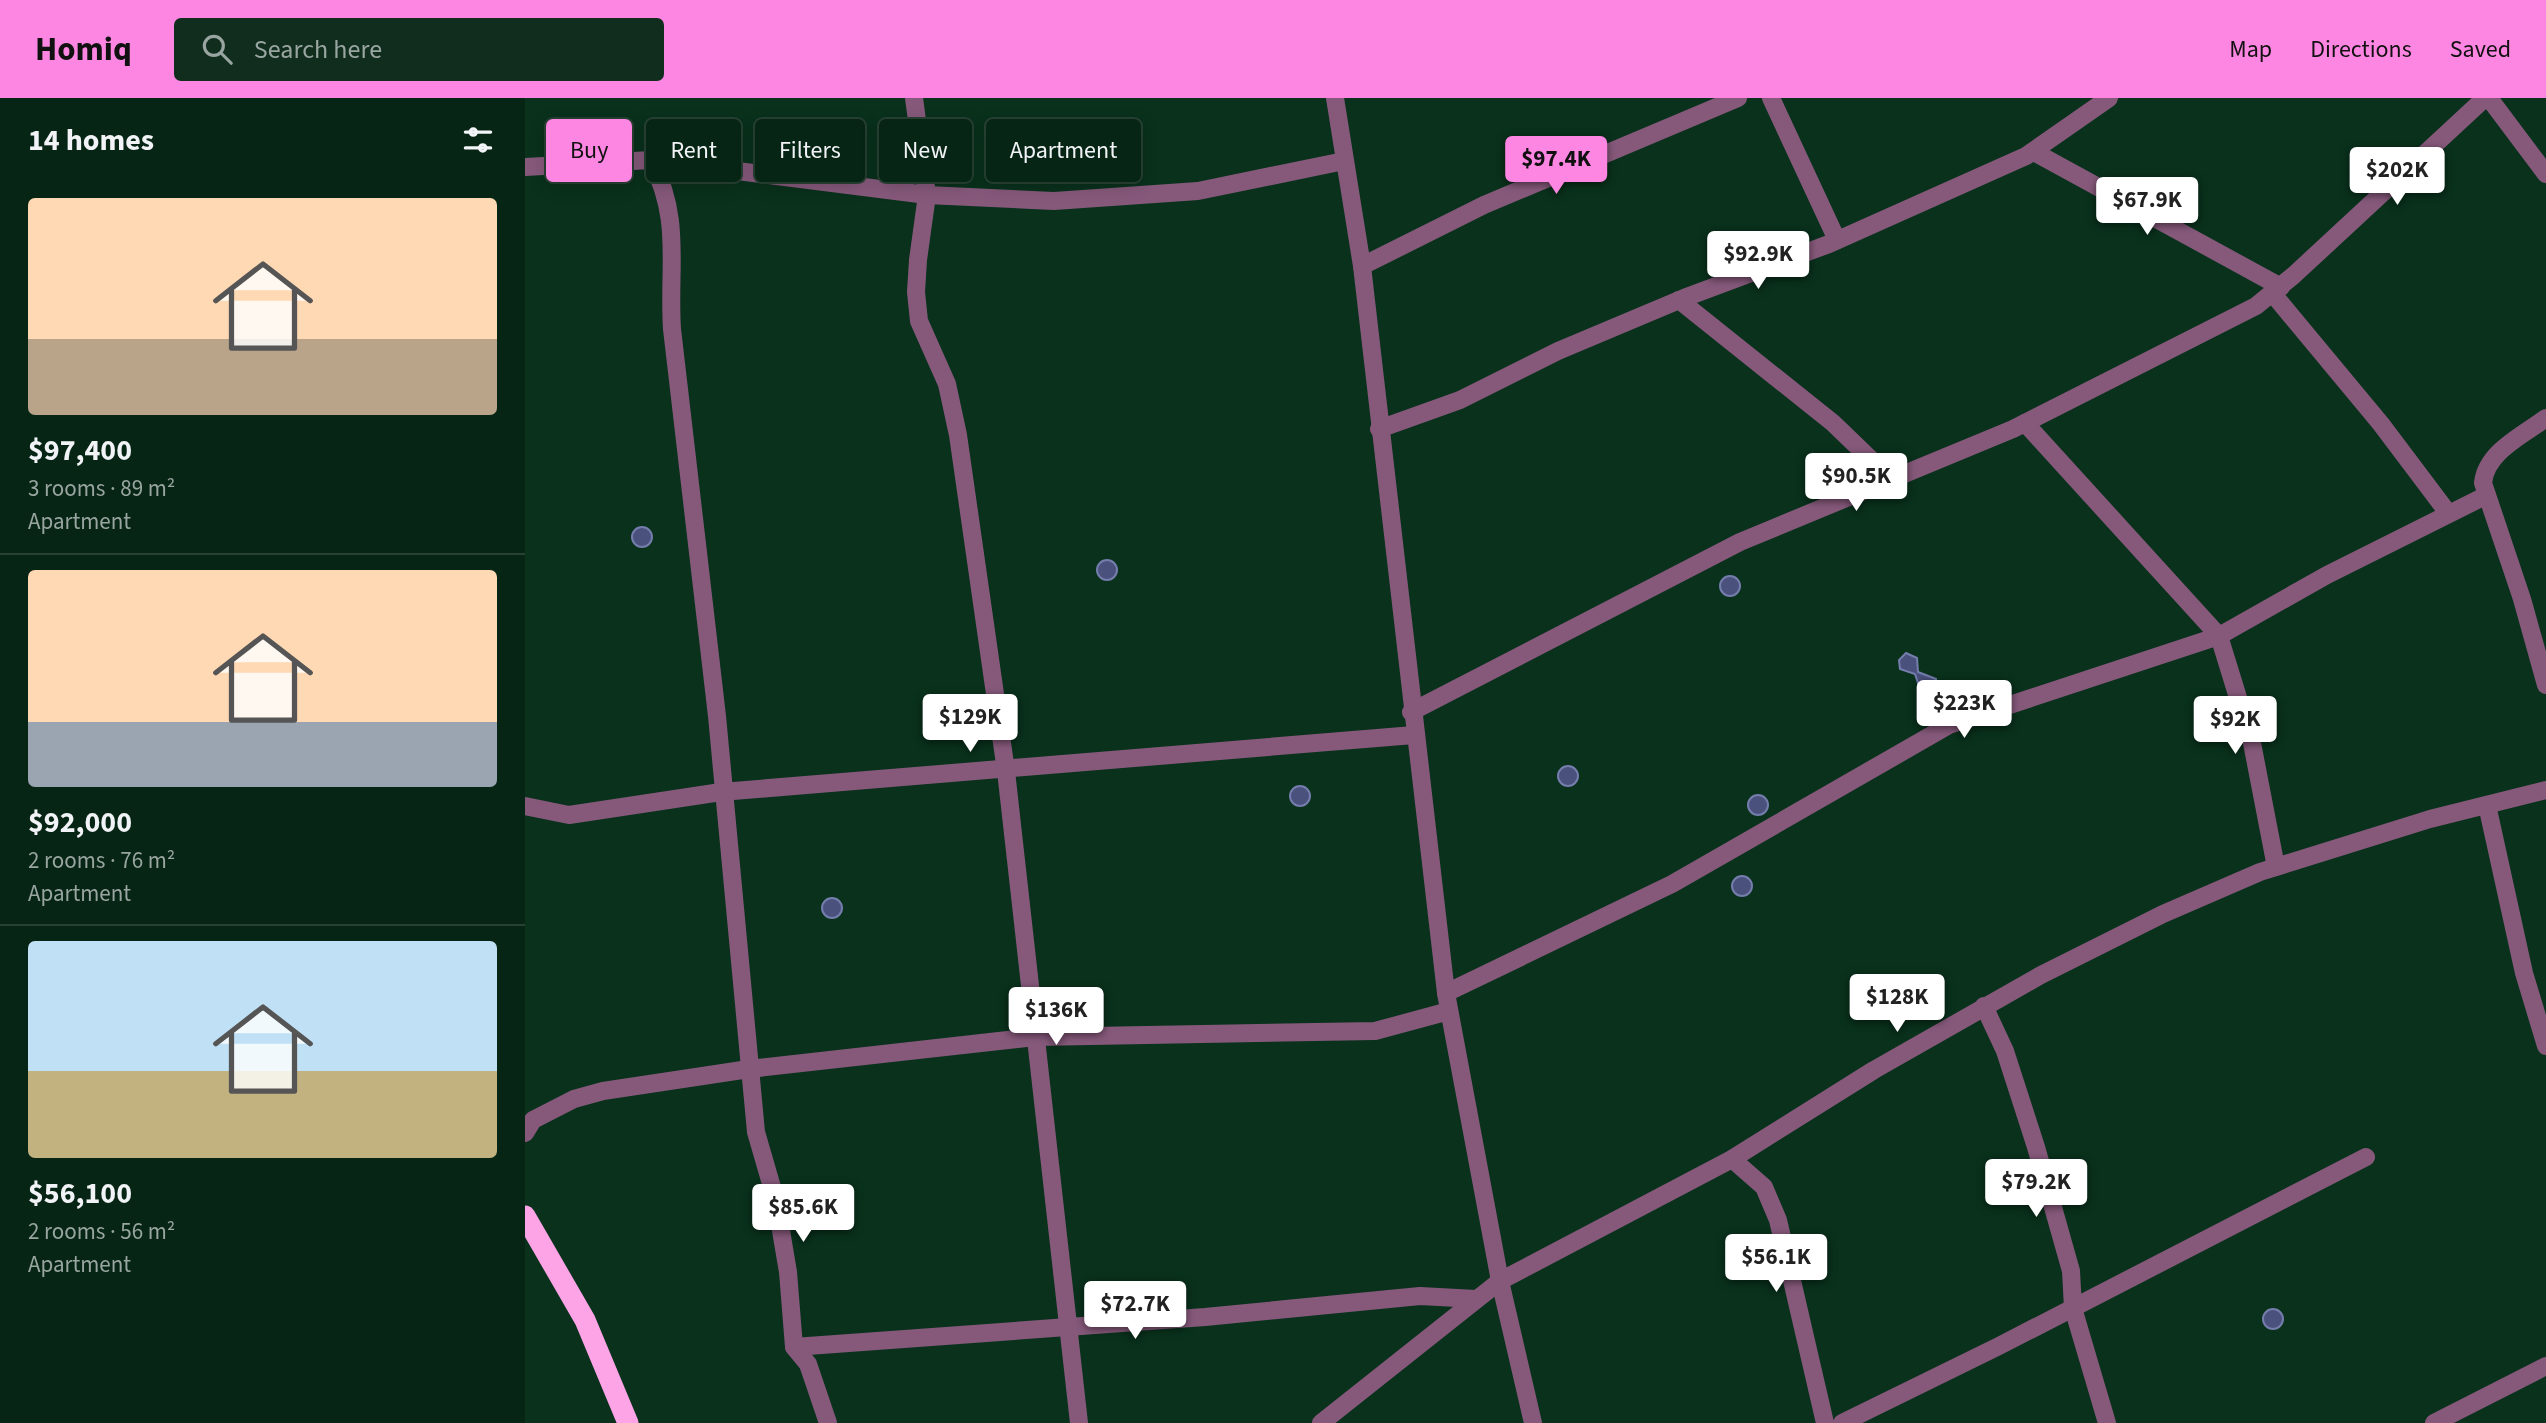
<!DOCTYPE html>
<html lang="en">
<head>
<meta charset="utf-8">
<style>
  :root { --surface:#072515; --page:#102d1e; --text:#f1f3f6; --muted:#98a5a0; --line:#284234; --accent:#fd86e2 }
  body { margin:0; font-family:"Source Sans 3",sans-serif; background:var(--page); color:var(--text); height:100vh; display:flex; flex-direction:column; font-size:26px; white-space:nowrap }
  * { box-sizing:border-box; margin:0 }
  p { font-size:23px; color:var(--muted) }
  .icon { flex:none; width:38px; height:38px; fill:none; stroke:currentColor; stroke-width:2; stroke-linecap:round; stroke-linejoin:round }
  .map { position:relative; flex:1; overflow:hidden }
  .details { display:flex; flex-direction:column; background:var(--surface); width:525px }
  .details>* { flex:none }
  .hud { position:absolute; left:21px; top:21px; width:665px; height:63px; display:flex; gap:14px }
  .price { position:absolute; translate:-50% -60px; padding:0 16px; border-radius:7px; background:#fff; color:#222; font-size:23px; line-height:46px; filter:drop-shadow(0 2px 4px #0008) }
  .price::after { content:''; position:absolute; left:50%; top:42px; width:21px; height:16px; margin-left:-10px; background:inherit; clip-path:polygon(0 0,100% 0,50% 100%) }
  .price.selected { background:var(--accent); color:#111 }
  ul { padding:0; list-style:none }
  li { display:grid; align-content:center; gap:14px; height:371px; padding:0 28px }
  li+li { border-top:2px solid var(--line) }
  li span { display:grid; place-items:center; height:217px; border-radius:7px; color:#555 }
  li>.icon { margin-inline-start:auto }
  span .icon { width:126px; height:126px; fill:#fffc; stroke-width:1 }
  li b { font-size:30px }
  h2 { display:flex; justify-content:space-between; align-items:center; height:84px; padding:0 28px; font-size:30px }
  .pill { padding:0 24px; border-radius:7px; background:var(--surface); box-shadow:0 4px 18px #0003,0 0 0 2px var(--line); font-size:24px; line-height:63px }
  .pill.selected { background:var(--accent); color:#111 }
  header { display:flex; align-items:center; gap:42px; box-sizing:border-box; height:98px; padding:0 35px; background:var(--accent); color:#111 }
  header strong { font-size:33px }
  nav { display:flex; gap:38px; margin-inline-start:auto; font-size:24px }
  .search { width:490px; height:63px; background:var(--page); display:flex; align-items:center; gap:18px; box-sizing:border-box; padding:0 24px; border-radius:7px; color:var(--muted); font-size:26px }
  main { display:flex; flex:1; min-height:0 }
  .map>svg:first-child { display:block }
</style>
</head>
<body>
<header>
<strong>Homiq</strong>
<div class="search"><svg class="icon" aria-label="search" viewBox="0 0 24 24"><circle cx="10" cy="10" r="6"/><path d="M15 15l6 6"/></svg>Search here</div>
<nav><a>Map</a><a>Directions</a><a>Saved</a></nav>
</header>
<main>
<section class="details">
<h2>14 homes<svg class="icon" aria-label="filters" viewBox="0 0 24 24"><path d="M4 7h16M4 17h16"/><circle cx="9" cy="7" r="2"/><circle cx="15" cy="17" r="2"/></svg></h2>
<ul>
<li><span style="background:linear-gradient(#ffd9b3 65%,#b9a48a 0)"><svg class="icon" aria-label="home" viewBox="0 0 24 24"><path d="M3 11l9-7 9 7M6 9v11h12V9"/></svg></span><div><b>$97,400</b><p>3 rooms · 89 m²</p><p>Apartment</p></div></li>
<li><span style="background:linear-gradient(#ffd9b3 70%,#9aa5b1 0)"><svg class="icon" aria-label="home" viewBox="0 0 24 24"><path d="M3 11l9-7 9 7M6 9v11h12V9"/></svg></span><div><b>$92,000</b><p>2 rooms · 76 m²</p><p>Apartment</p></div></li>
<li><span style="background:linear-gradient(#bfe0f5 60%,#c2b280 0)"><svg class="icon" aria-label="home" viewBox="0 0 24 24"><path d="M3 11l9-7 9 7M6 9v11h12V9"/></svg></span><div><b>$56,100</b><p>2 rooms · 56 m²</p><p>Apartment</p></div></li>
</ul>
</section>
<div class="map">
<svg width="2021" height="1325" viewBox="0 0 2021 1325">
  <rect width="100%" height="100%" fill="#09311c"/>
  <g fill="#4a517d" stroke="#757dac" stroke-width="2">
    <circle cx="117" cy="439" r="10"/>
    <circle cx="582" cy="472" r="10"/>
    <circle cx="1205" cy="488" r="10"/>
    <polygon points="1381,555 1392,560 1393,574 1411,581 1409,593 1396,594 1390,576 1375,571 1374,562"/>
    <circle cx="1043" cy="678" r="10"/>
    <circle cx="775" cy="698" r="10"/>
    <circle cx="1233" cy="707" r="10"/>
    <circle cx="1217" cy="788" r="10"/>
    <circle cx="307" cy="810" r="10"/>
    <circle cx="1748" cy="1221" r="10"/>
  </g>
  <g fill="none" stroke-linecap="round" stroke-linejoin="round">
    <g stroke="#86597b" stroke-width="18">
      <polyline points="389,0 402,97 393,162 391,194 394,223 422,286 433,337 481,673 554,1325"/>
      <polyline points="810,0 837,168 921,895 975,1183 1008,1325"/>
      <polyline points="1246,0 1312,142"/>
      <polyline points="1964,0 2021,76"/>
      <polyline points="1509,54 1756,189"/>
      <path d="M 126,62 C 157,122 143,168 147,231 L 192,618 L 231,1034 L 251,1103 L 263,1174 L 269,1249 L 283,1266 L 303,1325"/>
      <polyline points="0,69 126,62 402,97 529,103 673,93 819,63"/>
      <polyline points="837,168 959,107 1213,0"/>
      <polyline points="1748,196 1856,326 1923,415"/>
      <polyline points="1154,202 1308,325 1365,380"/>
      <path d="M 2021,320 C 1998,337 1961,354 1958,385 L 1997,501 L 2021,587"/>
      <polyline points="1500,325 1694,538 1727,645 1751,769"/>
      <polyline points="854,331 935,302 1033,253 1159,200 1304,146 1501,58 1584,0"/>
      <polyline points="886,614 1215,444 1488,331 1731,208 1769,177 1960,0"/>
      <polyline points="1962,707 1999,875 2021,948"/>
      <polyline points="0,708 44,717 196,694 889,637"/>
      <polyline points="921,895 1147,786 1424,627 1694,538 1802,477 1960,398"/>
      <polyline points="1459,908 1480,953 1511,1049 1546,1173 1548,1210 1582,1325"/>
      <polyline points="0,1035 8,1022 49,1001 78,993 224,971 510,939 850,933 924,913"/>
      <polyline points="1207,1061 1239,1089 1253,1122 1300,1325"/>
      <polyline points="269,1249 680,1219 895,1198 951,1201"/>
      <polyline points="796,1325 975,1183 1207,1061 1349,972 1516,877 1638,816 1735,774 1905,721 2021,692"/>
      <polyline points="1317,1325 1474,1248 1841,1059"/>
      <polyline points="1909,1325 2021,1268"/>
    </g>
    <polyline stroke="#fda4e7" stroke-width="21" points="0,1118 60,1222 103,1325"/>
  </g>
</svg>
<b class="price selected" style="left:1031px;top:98px">$97.4K</b>
<b class="price" style="left:1872px;top:109px">$202K</b>
<b class="price" style="left:1622px;top:139px">$67.9K</b>
<b class="price" style="left:1233px;top:193px">$92.9K</b>
<b class="price" style="left:1331px;top:415px">$90.5K</b>
<b class="price" style="left:1439px;top:642px">$223K</b>
<b class="price" style="left:445px;top:656px">$129K</b>
<b class="price" style="left:1710px;top:658px">$92K</b>
<b class="price" style="left:1372px;top:936px">$128K</b>
<b class="price" style="left:531px;top:949px">$136K</b>
<b class="price" style="left:1511px;top:1121px">$79.2K</b>
<b class="price" style="left:278px;top:1146px">$85.6K</b>
<b class="price" style="left:1251px;top:1196px">$56.1K</b>
<b class="price" style="left:610px;top:1243px">$72.7K</b>
<div class="hud">
<a class="pill selected">Buy</a>
<a class="pill">Rent</a>
<a class="pill">Filters</a>
<a class="pill">New</a>
<a class="pill">Apartment</a>
</div>
</div>
</main>
</body>
</html>
